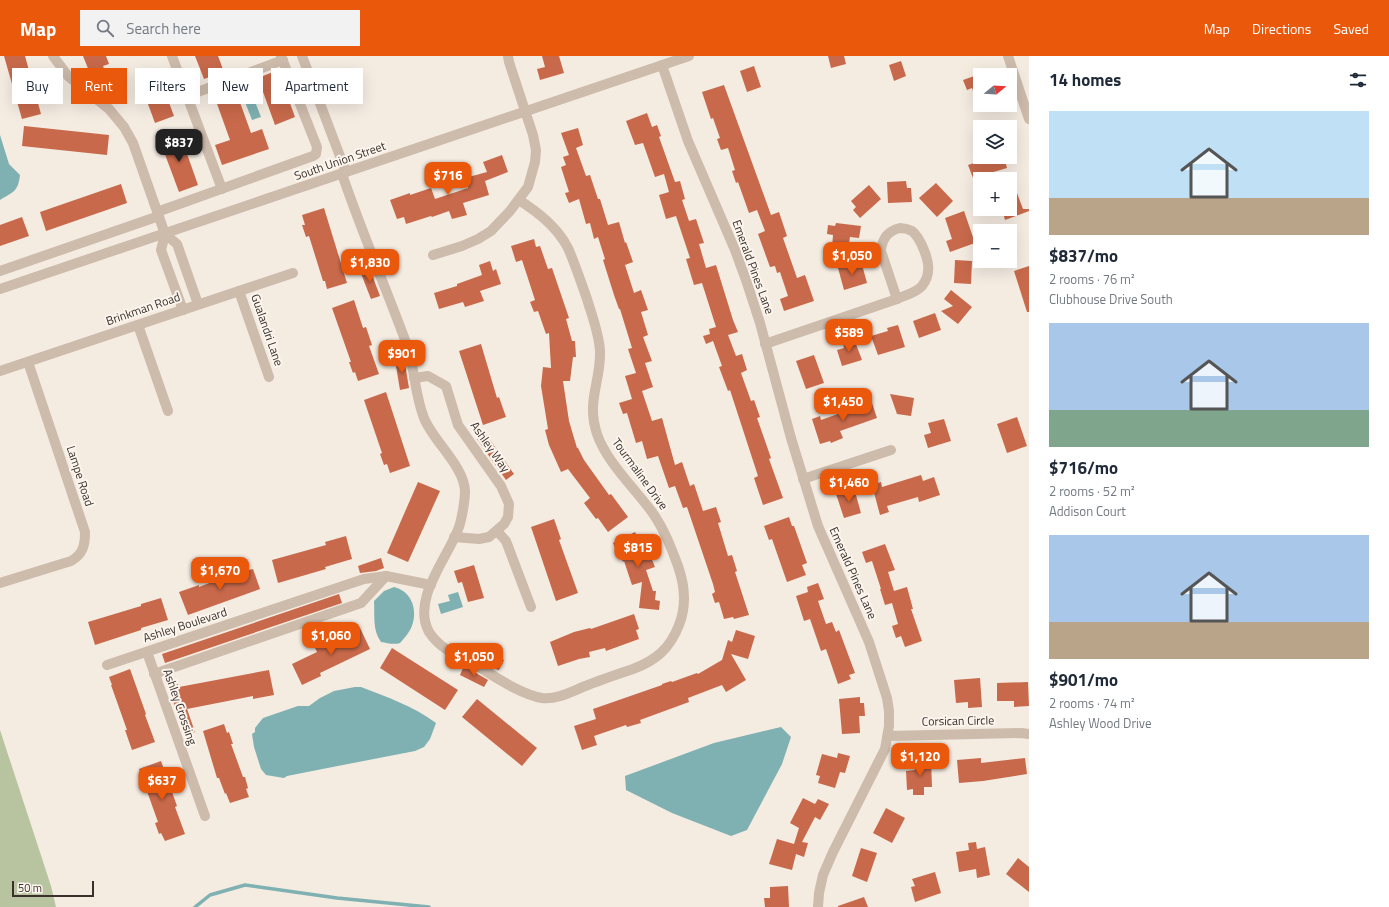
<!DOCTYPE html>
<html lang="en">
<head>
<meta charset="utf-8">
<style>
  :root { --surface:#fff; --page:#f2f2f3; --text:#1f2937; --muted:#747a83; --accent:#ea580c }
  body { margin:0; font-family:"Titillium Web",sans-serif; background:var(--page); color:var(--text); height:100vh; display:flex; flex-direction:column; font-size:15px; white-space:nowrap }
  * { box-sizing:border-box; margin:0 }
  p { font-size:13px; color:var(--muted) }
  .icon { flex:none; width:22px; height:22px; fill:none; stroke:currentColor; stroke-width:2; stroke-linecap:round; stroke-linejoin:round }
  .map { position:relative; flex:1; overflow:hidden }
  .details { display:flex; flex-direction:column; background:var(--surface); width:360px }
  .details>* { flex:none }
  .top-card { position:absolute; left:12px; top:12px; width:380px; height:36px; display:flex; gap:8px }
  .needle { width:26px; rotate:72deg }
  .controls { position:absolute; left:973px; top:12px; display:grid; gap:8px }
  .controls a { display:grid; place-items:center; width:44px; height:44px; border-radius:0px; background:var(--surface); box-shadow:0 4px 16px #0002; font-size:20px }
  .scale { position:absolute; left:12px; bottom:10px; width:82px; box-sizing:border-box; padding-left:4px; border:2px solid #3b302b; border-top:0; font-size:11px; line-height:14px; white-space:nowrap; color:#3b302b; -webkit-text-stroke:3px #fbf5ee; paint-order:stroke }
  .price { position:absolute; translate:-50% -34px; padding:0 9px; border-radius:8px; background:var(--accent); color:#fff; font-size:13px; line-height:26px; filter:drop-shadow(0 1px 2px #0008) }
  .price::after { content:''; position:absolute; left:50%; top:24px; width:12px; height:9px; margin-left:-6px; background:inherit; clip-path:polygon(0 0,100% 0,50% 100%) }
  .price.current { background:#222; color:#fff }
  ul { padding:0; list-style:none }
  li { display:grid; align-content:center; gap:8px; height:212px; padding:0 20px }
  li span { display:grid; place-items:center; height:124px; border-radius:0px; color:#555 }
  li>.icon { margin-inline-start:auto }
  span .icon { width:72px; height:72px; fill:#fffc; stroke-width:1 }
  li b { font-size:17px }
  h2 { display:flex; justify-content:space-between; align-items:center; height:48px; padding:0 20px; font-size:17px }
  .pill { padding:0 14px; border-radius:0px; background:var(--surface); box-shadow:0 4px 16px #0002; font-size:14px; line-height:36px }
  .pill.current { background:var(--accent); color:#fff }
  header { display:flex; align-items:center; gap:24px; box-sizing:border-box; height:56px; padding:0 20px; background:var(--accent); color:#fff }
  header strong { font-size:19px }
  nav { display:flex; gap:22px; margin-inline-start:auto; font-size:14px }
  .search { width:280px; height:36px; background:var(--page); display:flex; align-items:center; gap:10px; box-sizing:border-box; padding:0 14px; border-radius:0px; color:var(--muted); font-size:15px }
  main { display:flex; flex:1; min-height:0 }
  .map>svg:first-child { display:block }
</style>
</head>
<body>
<header>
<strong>Map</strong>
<div class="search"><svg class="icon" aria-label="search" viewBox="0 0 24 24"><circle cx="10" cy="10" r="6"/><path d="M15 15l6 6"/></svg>Search here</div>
<nav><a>Map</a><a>Directions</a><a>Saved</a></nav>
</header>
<main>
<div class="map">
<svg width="1029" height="851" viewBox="0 0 1029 851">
  <rect width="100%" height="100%" fill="#f4ebe1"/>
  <polygon fill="#b8c4a0" points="0,674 51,830 56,851 0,851"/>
  <g fill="#7fb0b2">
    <polygon points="254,43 261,61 252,64 245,46"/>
    <path d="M 0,79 L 9,108 L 20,119 C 18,136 13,136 0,144 Z"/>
    <path d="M 394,531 C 416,536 420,564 406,580 C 404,582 402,585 400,587 C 394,589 387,587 381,586 C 372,574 375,559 374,545 L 384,535 Z"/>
    <polygon points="458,536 463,551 441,558 438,548 450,545 448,539"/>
    <path d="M 355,631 L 361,631 C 387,641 413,650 436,667 L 430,683 L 424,691 L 415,695 C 372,703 329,712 287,720 L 284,722 L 266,719 L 261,713 L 254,691 L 252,678 L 255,676 L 255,672 L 263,662 L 298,650 L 309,650 L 320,642 L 334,635 Z"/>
    <polygon points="781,671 791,681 782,708 747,774 731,780 672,757 626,734 625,720 714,687"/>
  </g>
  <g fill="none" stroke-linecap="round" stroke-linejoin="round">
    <polyline stroke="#7fb0b2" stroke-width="3.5" points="195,851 210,839 245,829 337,842 429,851"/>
  </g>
  <g fill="#c8694b">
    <polygon points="4,0 25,0 41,58 22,63"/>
    <polygon points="83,0 106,0 109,8 103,10 107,20 95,25 91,14 89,15"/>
    <polygon points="195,0 218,0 224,16 204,23"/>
    <polygon points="542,0 559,0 564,17 540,24 537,13 545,11"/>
    <polygon points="828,0 844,0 846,8 831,12"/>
    <polygon points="901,5 906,20 894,25 889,9"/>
    <polygon points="754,10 761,31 747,36 740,15"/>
    <polygon points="157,14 174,60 155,67 138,21"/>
    <polygon points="278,14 295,61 275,69 258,22"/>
    <polygon points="980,18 980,51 979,51 972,32 967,34 963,24"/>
    <polygon points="724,29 771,159 779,156 787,180 783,182 797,222 805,219 814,245 784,255 780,243 788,240 780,216 777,217 775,210 770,211 758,178 765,175 757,154 749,157 738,126 736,127 732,115 735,114 728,92 721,94 717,83 720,82 713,62 711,63 702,36"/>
    <polygon points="237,38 251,77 262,73 269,93 222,109 215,89 230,84 216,45"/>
    <polygon points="647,57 652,71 657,69 661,80 659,81 675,126 680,125 685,143 682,144 689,165 696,163 704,187 699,188 706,212 716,209 733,264 738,276 728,279 736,300 742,298 747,314 741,317 751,345 754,344 760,361 757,362 771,402 769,403 783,442 763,449 754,422 758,420 730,334 728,335 719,311 722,310 713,285 706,288 703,280 710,278 709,273 716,271 702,227 694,229 686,203 690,202 676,160 666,163 659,139 669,136 664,118 655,121 643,87 635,89 626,65"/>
    <polygon points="24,70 109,79 107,99 22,90"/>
    <polygon points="578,72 583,89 576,92 586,120 590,119 598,143 600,143 608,169 619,166 625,187 626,186 633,206 625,209 634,237 641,234 648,254 641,256 648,279 643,281 652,305 645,307 653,331 642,335 652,365 662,362 675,409 682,406 690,430 694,428 703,455 716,451 721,466 718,467 728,500 732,499 737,515 735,516 749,559 734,563 733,561 724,563 719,546 715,547 712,538 715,536 713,528 687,451 683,452 675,430 669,432 658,400 647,403 642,385 636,387 627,357 623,358 619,347 632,343 625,320 636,317 628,293 632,292 620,253 619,253 614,239 603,204 605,203 598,181 594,183 590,167 586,168 579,143 569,147 565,137 569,136 561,111 566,109 563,101 569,99 561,77"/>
    <polygon points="180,78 198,129 179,136 160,85"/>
    <polygon points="502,99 508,116 485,125 489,139 463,147 467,159 452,163 449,155 432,161 431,160 406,168 404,161 397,163 390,144 410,137 410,139 431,132 435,143 468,132 465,122 487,116 483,106"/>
    <polygon points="992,101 1004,101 1007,112 983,119 984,123 980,123 980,125 975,127 968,109"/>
    <polygon points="906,125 907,132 911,132 912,146 888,147 887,126"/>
    <polygon points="936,127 953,145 937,161 919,142"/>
    <polygon points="121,128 127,147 46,175 40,156"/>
    <polygon points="869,129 881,143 860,162 853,154 856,151 851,145"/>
    <polygon points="1017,137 1023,153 1029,153 1029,155 1005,164 1002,153 1010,153 1010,139"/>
    <polygon points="324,152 347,227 327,233 325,225 323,225 309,180 306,181 302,169 305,169 302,159"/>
    <polygon points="964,155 975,187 950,196 946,185 952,183 945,162"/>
    <polygon points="22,161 29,180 0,190 0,169"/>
    <polygon points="836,167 861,170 859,182 850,181 848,194 832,192 833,179 827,178 828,169 835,170"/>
    <polygon points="534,183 536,191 540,190 548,213 552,212 569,262 566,263 572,285 575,285 576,301 573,301 570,325 563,325 569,365 577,392 578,392 584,404 609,439 611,438 628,461 608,476 598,462 596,463 584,447 590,442 568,413 561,416 549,389 545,374 548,373 541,330 543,311 551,312 549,277 546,278 538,255 534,256 530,246 535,244 522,204 516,206 511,190"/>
    <polygon points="955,204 972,205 971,228 954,227"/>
    <polygon points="490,205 493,215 496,213 501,228 480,235 484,245 465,251 463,246 439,253 434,237 457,230 457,228 482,219 479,209"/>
    <polygon points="861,205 867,227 844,234 838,212"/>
    <polygon points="1029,210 1029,256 1027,256 1014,215"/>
    <polygon points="369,211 380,240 371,243 360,215"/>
    <polygon points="951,234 972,251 958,268 941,255 953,250 944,243"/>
    <polygon points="354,244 363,272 366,271 372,289 369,290 379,318 358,325 355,316 353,317 349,306 351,306 332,252"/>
    <polygon points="935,257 941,274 919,282 913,265"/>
    <polygon points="898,269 905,291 878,299 871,280 888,275 887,272"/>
    <polygon points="854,283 862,304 842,310 837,294 844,292 843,287"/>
    <polygon points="481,288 497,342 499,341 506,361 483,369 459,295"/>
    <polygon points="814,299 824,327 806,333 796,305"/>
    <polygon points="404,302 409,332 400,334 395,304"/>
    <polygon points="386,336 410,410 390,417 387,408 384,409 380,398 382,397 364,344"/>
    <polygon points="890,338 914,342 911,360 897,358"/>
    <polygon points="871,344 877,362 840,375 843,382 831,387 830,385 820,388 812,363 820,360 821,364 849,354 848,352"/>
    <polygon points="1017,361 1027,390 1007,397 997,368"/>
    <polygon points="944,363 951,385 928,392 924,379 931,377 928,367"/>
    <polygon points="485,377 514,418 506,424 477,383"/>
    <polygon points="921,419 923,425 934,421 940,439 919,446 918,441 887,450 889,456 880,459 872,429 881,426 882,431"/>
    <polygon points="418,426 440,435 408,506 387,497"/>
    <polygon points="854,432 861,457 844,462 836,438"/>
    <polygon points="789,461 792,470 794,470 807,507 802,509 806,519 787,526 772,483 769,484 764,470"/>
    <polygon points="554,463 561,483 559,484 578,537 556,545 531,471"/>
    <polygon points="635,476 639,484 643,482 655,511 646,514 653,535 656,535 655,544 660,545 659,554 639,552 642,526 632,529 624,505 623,506 613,487"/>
    <polygon points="346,480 352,503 325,511 326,513 278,527 272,504 326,489 325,486"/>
    <polygon points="885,488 895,514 888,516 894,535 907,531 913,553 911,553 922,585 905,591 901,580 896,582 892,570 898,568 892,547 885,549 880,533 881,533 872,505 866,507 862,496"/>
    <polygon points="381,502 384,512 376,515 360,517 358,510"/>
    <polygon points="474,509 484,542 468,546 462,526 458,527 454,515"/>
    <polygon points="244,512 245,515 253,513 260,533 188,559 179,536 199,529 199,531 233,518 233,516"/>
    <polygon points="818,527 824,543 818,545 826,568 832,566 836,576 839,574 855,617 849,619 851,623 838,628 826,593 821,595 810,563 804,565 796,540 808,536 807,531"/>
    <polygon points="339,538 342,547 165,607 162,598"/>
    <polygon points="161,542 168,564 141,572 141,574 95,589 88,566 141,550 141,548"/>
    <polygon points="634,558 639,573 636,574 639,583 606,595 605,592 589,596 590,601 579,603 558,610 550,586 574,576 590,572 591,573"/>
    <polygon points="360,572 370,593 320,617 321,620 302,629 292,608 317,596 315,592"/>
    <polygon points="736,574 755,580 748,603 731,598 746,624 726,636 722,629 688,642 689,646 640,664 641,667 627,671 626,669 594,680 597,689 582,694 574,670 596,663 593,653 662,629 662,628 671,625 672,626 697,617 698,618 722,604 728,584 732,586"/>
    <polygon points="392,592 458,634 445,654 380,612"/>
    <polygon points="481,594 504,604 499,614 493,612 477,603"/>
    <polygon points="464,610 488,624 484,631 460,619"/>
    <polygon points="130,613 146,658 145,659 155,686 132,694 125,674 127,674 111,629 112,629 109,621"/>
    <polygon points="269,614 274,639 253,643 253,640 187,653 195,676 185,679 168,631 178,628 179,631"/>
    <polygon points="980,622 982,651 968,652 968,646 956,647 954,624"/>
    <polygon points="1028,626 1029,650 1014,651 1014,645 997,645 997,627"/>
    <polygon points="860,641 860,647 864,647 865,660 859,660 860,677 842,678 839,643"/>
    <polygon points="477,643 537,692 522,710 462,661"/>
    <polygon points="224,668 227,677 229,676 233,688 231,688 243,721 245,721 248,732 246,733 249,741 230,747 226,737 225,738 219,722 217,722 203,675"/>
    <polygon points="838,697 850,700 845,717 840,716 835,732 818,727 820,720 816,719 822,698 837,702"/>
    <polygon points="981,702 981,707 1025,702 1027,718 983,725 959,727 957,704"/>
    <polygon points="920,703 931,703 932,731 924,731 924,739 913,739 913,733 907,734 906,715 915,714 914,709 920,709"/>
    <polygon points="161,705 177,750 175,751 185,778 165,785 161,777 159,778 155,767 158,766 139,713"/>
    <polygon points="803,742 815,748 818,743 829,748 820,764 815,761 802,786 808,787 804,801 796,798 792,814 769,808 777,783 794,788 799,772 790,767"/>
    <polygon points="886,752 905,762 892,787 873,777"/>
    <polygon points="976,786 977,793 985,791 990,819 977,822 976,813 959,816 956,796 969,794 968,787"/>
    <polygon points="861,792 877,797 867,826 852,820"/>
    <polygon points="1018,802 1029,811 1029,836 1006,818"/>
    <polygon points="935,816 941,837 915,846 911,831 915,830 912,823"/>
    <polygon points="788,830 789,851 765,851 764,842 770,842 770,831"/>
    <polygon points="864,841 868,851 838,851 838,850"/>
  </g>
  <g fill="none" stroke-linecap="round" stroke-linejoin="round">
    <g stroke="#cdbbac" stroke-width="10">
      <polyline points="53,0 68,20 109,53 124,71 133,87 165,178"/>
      <polyline points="172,0 222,133"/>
      <polyline points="302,0 346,116"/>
      <polyline points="1008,0 1029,63"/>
      <polyline points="662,9 688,85 735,194 746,224 760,267 791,382 818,470 869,586 887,642 889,655 889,670 885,693 833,796 823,819 819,837 818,851"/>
      <polyline points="187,40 283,4"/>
      <path d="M 342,118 C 362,177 387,234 408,292 C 415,315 415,340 424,362 C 433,385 464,410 465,435 C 465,444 462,462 459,471 C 448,502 411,543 429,576 C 433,582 440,589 446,593 C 454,599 464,603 472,607 C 493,619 519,638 542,642 C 558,644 574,634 588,629 C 603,623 618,618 633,613 C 657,604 670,592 679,569 C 687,549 685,530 678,510 C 671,491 664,473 652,456 C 635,433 606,405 597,378 C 586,345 601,326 600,295 C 599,277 592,260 587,243 C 581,226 575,208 568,192 C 557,171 539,157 519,144"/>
      <polyline points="157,156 313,100 316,98 317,91 281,0"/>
      <path d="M 900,172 C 904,172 908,173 912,175 C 920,181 930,205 928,215 C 928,220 925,226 922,230 C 916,237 905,239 897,243 L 881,195 C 882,182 888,175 900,172 Z"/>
      <polyline points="165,178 161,194 183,254"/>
      <polyline points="165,178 177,188 198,248"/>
      <polyline points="433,199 462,190 478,183 491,175 510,155 528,131 535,106 536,94 533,79 509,6 508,0"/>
      <polyline points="0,215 159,160"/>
      <polyline points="0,233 689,0"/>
      <polyline points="239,235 269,321"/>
      <polyline points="138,269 168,355"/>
      <polyline points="765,288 897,243"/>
      <polyline points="0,315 293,217"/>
      <polyline points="414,322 428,320 446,330 458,369 501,430 509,448 508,461 504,468 489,481 479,483 454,481"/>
      <polyline points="803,423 891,394"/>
      <polyline points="497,475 506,485 531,551"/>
      <path d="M 0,527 L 71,505 C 83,498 85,490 85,476 L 28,306"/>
      <polyline points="147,596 205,760"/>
      <polyline points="107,609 364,523 386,520 431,529"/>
      <polyline points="154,618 361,547 386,520"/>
      <polyline points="888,680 1022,677 1029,678"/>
    </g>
  </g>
  <g text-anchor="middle" stroke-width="4" stroke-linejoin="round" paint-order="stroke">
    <g font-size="12" fill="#3b302b" stroke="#fbf5ee">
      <text transform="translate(340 105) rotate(-19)" y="4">South Union Street</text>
      <text transform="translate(753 211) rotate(70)" y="4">Emerald Pines Lane</text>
      <text transform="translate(143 253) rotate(-19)" y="4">Brinkman Road</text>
      <text transform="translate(267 274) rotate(71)" y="4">Gualandri Lane</text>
      <text transform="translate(490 391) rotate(55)" y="4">Ashley Way</text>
      <text transform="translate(640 418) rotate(54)" y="4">Tourmaline Drive</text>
      <text transform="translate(80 420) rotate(72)" y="4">Lampe Road</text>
      <text transform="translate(853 517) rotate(66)" y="4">Emerald Pines Lane</text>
      <text transform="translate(185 569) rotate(-18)" y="4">Ashley Boulevard</text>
      <text transform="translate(180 651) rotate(71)" y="4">Ashley Crossing</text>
      <text transform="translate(958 665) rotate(-1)" y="4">Corsican Circle</text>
    </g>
  </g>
</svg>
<div class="controls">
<a><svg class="needle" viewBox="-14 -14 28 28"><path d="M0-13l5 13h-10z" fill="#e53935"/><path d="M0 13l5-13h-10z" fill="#747a83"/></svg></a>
<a><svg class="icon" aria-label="layers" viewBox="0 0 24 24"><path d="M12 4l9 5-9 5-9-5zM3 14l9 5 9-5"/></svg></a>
<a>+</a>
<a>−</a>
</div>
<div class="scale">50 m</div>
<b class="price current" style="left:179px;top:107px">$837</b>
<b class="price" style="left:448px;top:140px">$716</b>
<b class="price" style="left:852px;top:220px">$1,050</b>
<b class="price" style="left:370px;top:227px">$1,830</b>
<b class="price" style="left:849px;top:297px">$589</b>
<b class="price" style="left:402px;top:318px">$901</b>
<b class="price" style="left:843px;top:366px">$1,450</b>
<b class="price" style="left:849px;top:447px">$1,460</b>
<b class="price" style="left:638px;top:512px">$815</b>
<b class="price" style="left:220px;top:535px">$1,670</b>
<b class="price" style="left:331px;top:600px">$1,060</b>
<b class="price" style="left:474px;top:621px">$1,050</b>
<b class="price" style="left:920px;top:721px">$1,120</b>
<b class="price" style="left:162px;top:745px">$637</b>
<div class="top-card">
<a class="pill">Buy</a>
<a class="pill current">Rent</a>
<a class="pill">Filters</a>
<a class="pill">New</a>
<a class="pill">Apartment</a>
</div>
</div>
<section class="details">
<h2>14 homes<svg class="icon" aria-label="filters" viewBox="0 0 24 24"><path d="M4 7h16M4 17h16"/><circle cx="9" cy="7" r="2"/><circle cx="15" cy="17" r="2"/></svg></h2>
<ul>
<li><span style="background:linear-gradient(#bfe0f5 70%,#b9a48a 0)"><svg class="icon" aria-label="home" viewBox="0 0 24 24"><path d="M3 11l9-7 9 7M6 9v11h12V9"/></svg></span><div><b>$837/mo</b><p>2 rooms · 76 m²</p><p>Clubhouse Drive South</p></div></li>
<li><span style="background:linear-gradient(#a9c7e8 70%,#7fa58c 0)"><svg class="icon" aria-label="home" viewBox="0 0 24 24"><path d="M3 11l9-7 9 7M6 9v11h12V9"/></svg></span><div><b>$716/mo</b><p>2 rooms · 52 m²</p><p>Addison Court</p></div></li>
<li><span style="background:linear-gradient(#a9c7e8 70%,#b9a48a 0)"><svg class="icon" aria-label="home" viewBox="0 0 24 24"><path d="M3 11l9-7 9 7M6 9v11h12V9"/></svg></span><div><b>$901/mo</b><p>2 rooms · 74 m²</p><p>Ashley Wood Drive</p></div></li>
</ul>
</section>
</main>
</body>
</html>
